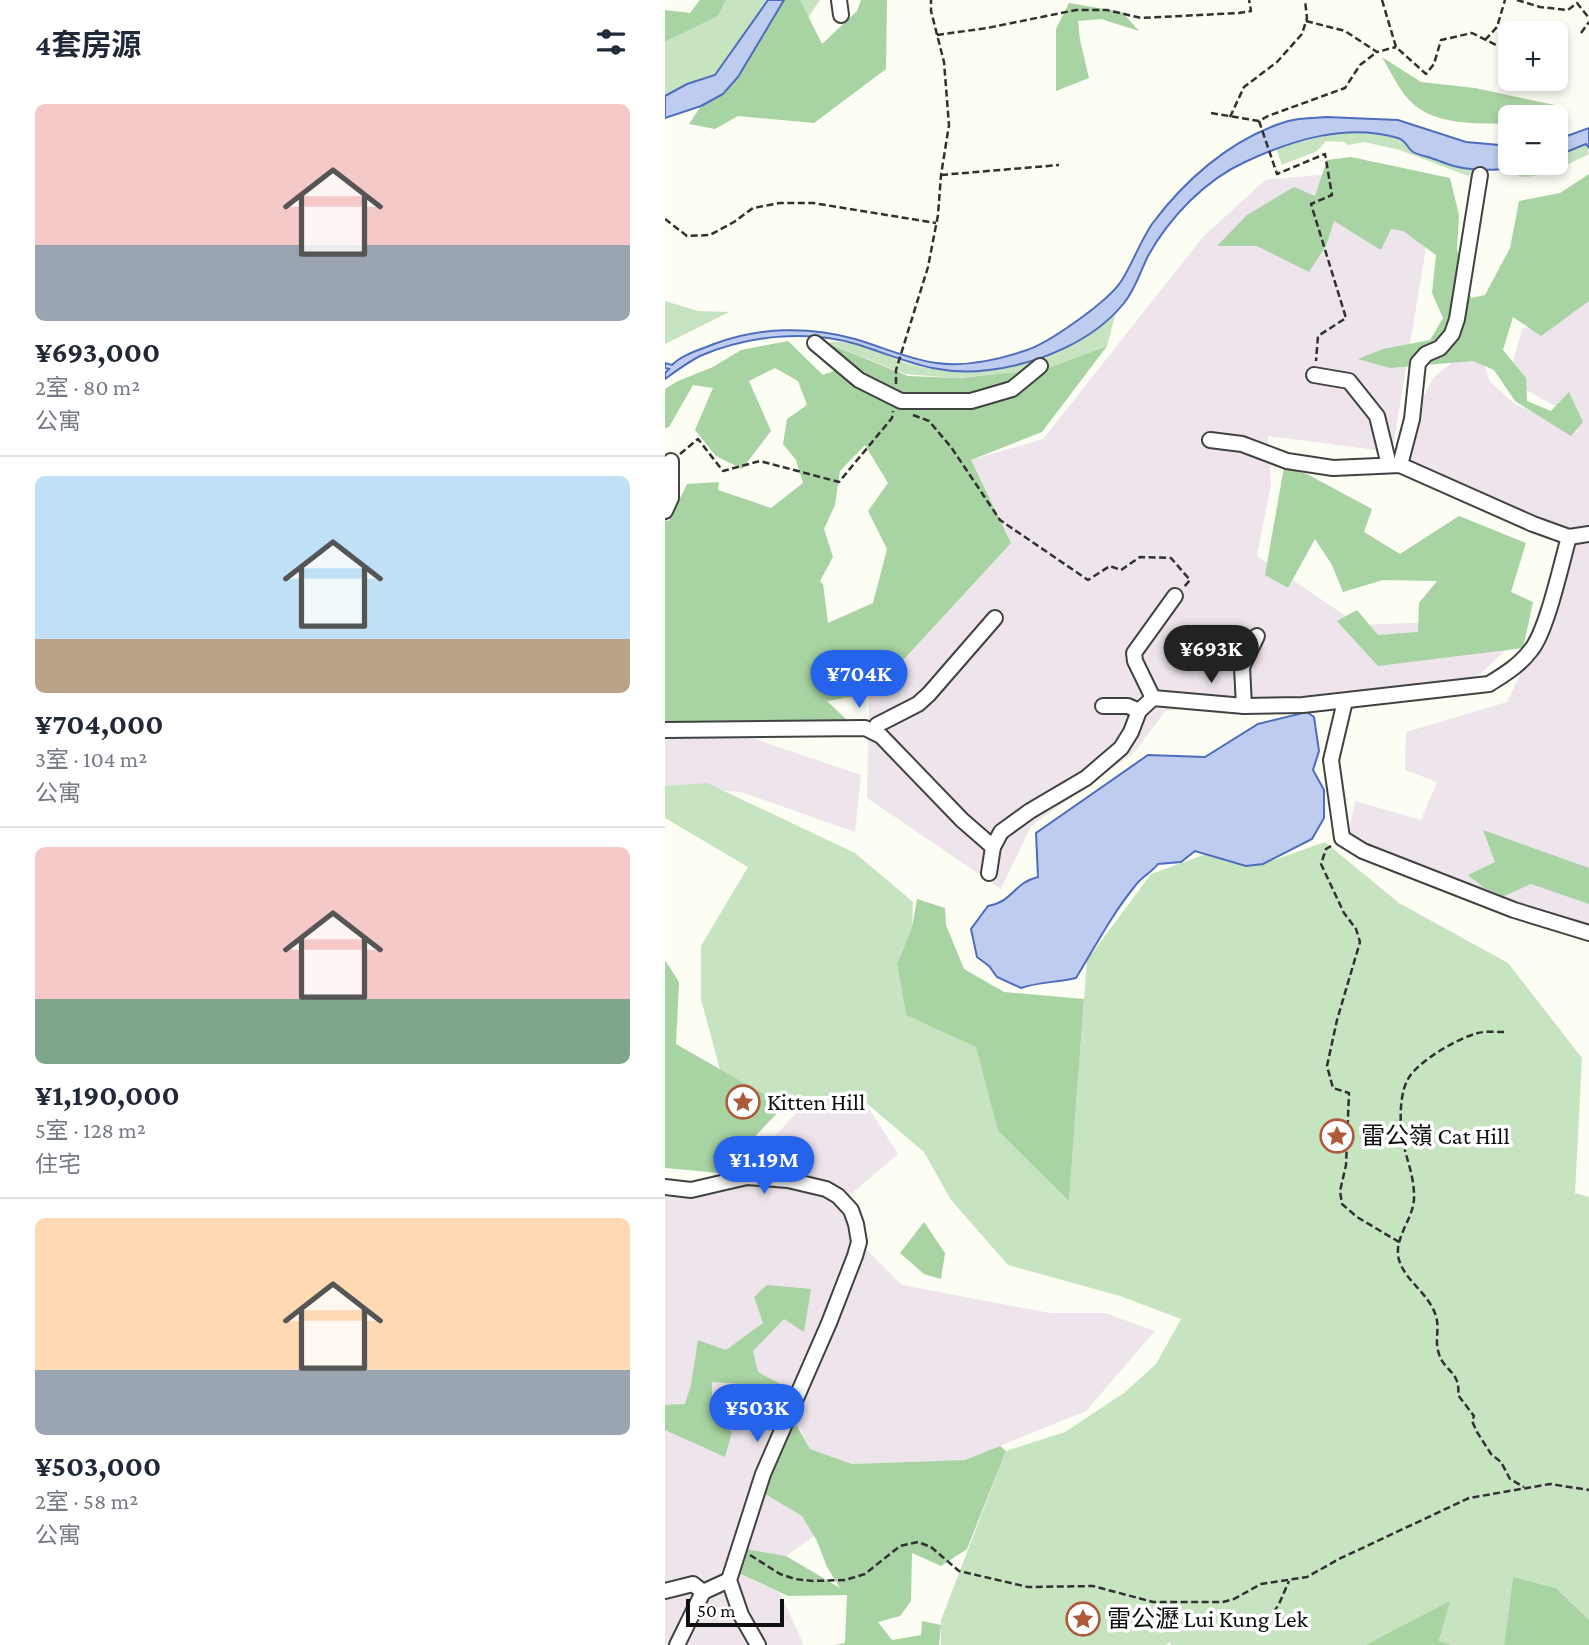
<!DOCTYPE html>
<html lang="zh">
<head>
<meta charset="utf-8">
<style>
  :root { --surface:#fff; --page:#f6f6f7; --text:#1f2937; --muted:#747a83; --line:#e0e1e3; --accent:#2563eb }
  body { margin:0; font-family:"Crimson Pro","Noto Sans SC",serif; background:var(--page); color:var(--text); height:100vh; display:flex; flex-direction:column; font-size:26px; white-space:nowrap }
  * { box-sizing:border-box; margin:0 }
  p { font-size:23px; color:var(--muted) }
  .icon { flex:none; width:38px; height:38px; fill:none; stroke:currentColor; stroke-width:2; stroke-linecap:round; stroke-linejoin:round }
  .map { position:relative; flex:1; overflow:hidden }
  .drawer { display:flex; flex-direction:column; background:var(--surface); width:665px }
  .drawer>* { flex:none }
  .buttons { position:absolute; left:833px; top:21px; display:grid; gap:14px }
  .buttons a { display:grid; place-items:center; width:70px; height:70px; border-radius:10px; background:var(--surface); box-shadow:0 4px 10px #0003; font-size:35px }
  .scale { position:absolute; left:21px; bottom:18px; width:98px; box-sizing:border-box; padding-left:7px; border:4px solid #0f0f0f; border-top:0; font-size:19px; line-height:24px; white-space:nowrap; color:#0f0f0f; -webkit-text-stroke:5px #fff; paint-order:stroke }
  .price { position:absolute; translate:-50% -60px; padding:0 16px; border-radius:24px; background:var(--accent); color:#fff; font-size:23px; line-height:46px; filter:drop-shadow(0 2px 4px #0008) }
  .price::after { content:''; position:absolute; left:50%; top:42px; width:21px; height:16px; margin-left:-10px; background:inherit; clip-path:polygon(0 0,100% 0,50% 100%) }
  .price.current { background:#222; color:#fff }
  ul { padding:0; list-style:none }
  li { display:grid; align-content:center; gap:14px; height:371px; padding:0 35px }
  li+li { border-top:2px solid var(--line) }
  li span { display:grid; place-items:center; height:217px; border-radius:10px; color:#555 }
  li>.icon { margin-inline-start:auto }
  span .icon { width:126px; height:126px; fill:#fffc; stroke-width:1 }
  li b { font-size:30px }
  h2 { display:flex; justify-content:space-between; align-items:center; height:84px; padding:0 35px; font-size:30px }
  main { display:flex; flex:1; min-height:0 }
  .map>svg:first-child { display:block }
</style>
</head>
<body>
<main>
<section class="drawer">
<h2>4套房源<svg class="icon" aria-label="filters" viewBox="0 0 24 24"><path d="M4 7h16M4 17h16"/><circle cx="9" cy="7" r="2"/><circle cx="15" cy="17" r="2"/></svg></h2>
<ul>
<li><span style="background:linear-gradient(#f6c9c9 65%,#9aa5b1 0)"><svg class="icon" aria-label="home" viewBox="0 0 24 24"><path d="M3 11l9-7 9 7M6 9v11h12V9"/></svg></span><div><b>¥693,000</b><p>2室 · 80 m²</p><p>公寓</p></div></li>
<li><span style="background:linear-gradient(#bfe0f5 75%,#b9a48a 0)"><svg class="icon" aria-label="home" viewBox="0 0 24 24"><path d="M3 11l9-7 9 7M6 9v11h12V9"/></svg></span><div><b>¥704,000</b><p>3室 · 104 m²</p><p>公寓</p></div></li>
<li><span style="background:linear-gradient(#f6c9c9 70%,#7fa58c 0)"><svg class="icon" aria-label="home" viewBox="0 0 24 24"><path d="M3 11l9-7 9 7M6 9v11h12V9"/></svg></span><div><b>¥1,190,000</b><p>5室 · 128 m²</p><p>住宅</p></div></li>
<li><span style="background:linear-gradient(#ffd9b3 70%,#9aa5b1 0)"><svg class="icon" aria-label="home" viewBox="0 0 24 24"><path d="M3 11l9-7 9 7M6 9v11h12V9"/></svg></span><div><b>¥503,000</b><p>2室 · 58 m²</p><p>公寓</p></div></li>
</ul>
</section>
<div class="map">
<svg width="924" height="1645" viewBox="0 0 924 1645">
  <rect width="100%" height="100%" fill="#fcfdf3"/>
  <g fill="#ede5eb">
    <polygon points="698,171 766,218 727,452 603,436 606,484 592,556 694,625 846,619 847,644 812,677 500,711 470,752 366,826 336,889 202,798 204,698 346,543 306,460 378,439 538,237 600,180"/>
    <polygon points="924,287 924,927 845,909 683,835 690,801 756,820 772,782 740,770 741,732 842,702 870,644 900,536 735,465 748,416 769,377 799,353 816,356 825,382 850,404 914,433 890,406 843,380 857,329 891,317"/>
    <polygon points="0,733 78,735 196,775 190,832 76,792 0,786"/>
    <polygon points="172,1096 199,1101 233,1154 178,1201 194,1242 237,1285 385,1313 440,1313 490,1331 421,1411 300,1460 187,1464 145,1449 135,1428 114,1438 93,1490 159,1529 121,1556 78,1553 67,1570 115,1593 139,1645 0,1645 0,1186 60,1182 70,1150 89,1136 103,1143 139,1105"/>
  </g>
  <g fill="#c7e4c0">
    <polygon points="61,0 155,0 134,31 52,101 0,119 0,42 53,16"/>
    <polygon points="700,131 733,138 741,141 748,152 793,168 805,168 808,171 803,176 735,150 699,142 683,145 679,142 661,141 652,151 617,165 611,148 675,132"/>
    <path d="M 921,144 L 924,154 C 908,162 878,177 859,177 C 853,177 849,172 846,167 L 872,163 L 891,163 L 891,156 Z"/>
    <polygon points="0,301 33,311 64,312 0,344"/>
    <path d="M 451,312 L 442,346 L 380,369 L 291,378 L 240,374 L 162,343 C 190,337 218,356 244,364 C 318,385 393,359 451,312 Z"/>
    <polygon points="42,783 190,853 248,902 247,927 232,964 241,1015 312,1047 333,1131 404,1200 422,960 486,874 541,854 598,864 660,842 734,903 843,963 917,1058 910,1193 924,1197 924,1620 891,1588 848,1577 839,1645 787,1645 774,1642 784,1602 716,1645 506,1645 505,1642 501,1645 276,1645 276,1620 341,1451 400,1432 459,1393 491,1364 516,1319 455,1296 343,1265 286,1200 259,1152 193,1096 62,1096 36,999 36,946 83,867 0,818 0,786"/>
  </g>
  <g fill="#a8d3a2" fill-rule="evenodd">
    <polygon points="35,0 61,0 53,16 0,42 0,10 25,13"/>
    <polygon points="119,0 135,0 157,44 192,11 196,0 222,0 221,69 149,123 73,116 50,129 24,124 36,106 58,94 67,85"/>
    <polygon points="404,3 457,12 474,31 436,19 413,21 415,40 424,78 391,91 391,29"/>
    <path d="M 717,57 L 756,82 L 810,88 L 899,107 L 885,117 L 845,117 L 845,124 C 810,123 763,127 739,94 C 731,83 724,69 717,57 Z"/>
    <polygon points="686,157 785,178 794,215 792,250 806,298 820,295 845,248 854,201 895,193 924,174 924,301 876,336 848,317 838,350 861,378 862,401 886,411 904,392 918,422 906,436 850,401 829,370 808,361 725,368 693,359 718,349 765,340 778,318 767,293 771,255 738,231 726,229 716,250 669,221 661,246 644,272 592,246 552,246 582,215 629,187 650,196 662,160"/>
    <path d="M 123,341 L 158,375 L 171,370 L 162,343 L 243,376 L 295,378 L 380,369 L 442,346 L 377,432 L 306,460 L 346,543 L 208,693 L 162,701 L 181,719 L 176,734 L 0,735 L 0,520 L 4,521 L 22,484 L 54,482 L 53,490 L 106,508 L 138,483 L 131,460 L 118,444 L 122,419 L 142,405 L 133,381 L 110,368 L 84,381 L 106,431 L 77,469 L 51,456 L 30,430 L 48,388 L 28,385 L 4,427 L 0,428 L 0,389 L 13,381 L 48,367 L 76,350 ZM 200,445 L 223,483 L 203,511 L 222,549 L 208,603 L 163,623 L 158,584 L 155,581 L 168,557 L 159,529 L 170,505 L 175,471 Z"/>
    <polygon points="619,467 642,474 707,509 699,532 735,554 794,516 861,543 846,592 868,602 858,648 713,666 672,621 692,610 713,635 753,632 754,603 772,581 718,580 678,592 667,565 650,539 623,588 600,575"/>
    <polygon points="818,830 924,868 924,904 866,884 839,896 819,888 803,875 830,862"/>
    <polygon points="252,899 280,908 281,925 299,969 339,992 419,999 404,1201 333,1131 311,1047 241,1015 232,964 247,927"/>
    <polygon points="0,960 14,982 11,1044 119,1106 55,1173 0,1168"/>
    <polygon points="259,1222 280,1253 276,1279 259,1274 235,1253"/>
    <polygon points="102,1285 146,1289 139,1332 119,1319 88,1351 93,1372 123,1388 113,1414 76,1384 47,1382 47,1414 67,1432 60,1457 0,1430 0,1405 20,1404 26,1385 33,1340 61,1350 98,1323 89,1297"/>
    <polygon points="131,1424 145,1449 187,1464 300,1460 335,1446 341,1451 302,1549 276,1566 247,1553 246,1601 235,1616 213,1622 227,1640 256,1635 257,1621 276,1625 274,1645 170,1645 180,1643 182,1595 123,1596 67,1570 74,1548 121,1556 175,1588 162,1567 152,1541 137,1516 93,1490 114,1438"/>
    <polygon points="848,1577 891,1588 924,1620 924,1645 839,1645"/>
    <polygon points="785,1601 774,1641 787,1645 701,1645"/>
  </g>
  <g fill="#becdef" stroke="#4e6dbc" stroke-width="2">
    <polygon points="103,0 119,0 73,77 58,94 36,106 0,118 0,96 22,84 50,75"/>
    <path d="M 661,117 L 733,120 L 801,142 L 845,146 L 845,163 L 872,163 C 849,170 816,172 793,167 C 783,165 773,160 763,157 C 759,156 751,154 748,152 C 741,147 742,141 733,138 C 681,123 627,140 580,162 C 540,180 504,218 483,256 C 475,272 470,290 459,303 C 428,342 372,364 324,370 C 271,377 239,359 191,344 C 141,329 82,336 35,356 C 23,362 11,371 0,379 L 0,373 L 4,369 L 0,368 L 0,363 L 7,365 C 18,354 35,350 49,344 C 93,327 145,326 190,339 C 217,347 243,359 271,363 C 300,367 332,360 359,351 C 383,344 444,301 457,280 C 468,262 475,242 487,224 C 519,181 563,142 614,124 C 629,118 645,118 661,117 Z"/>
    <polygon points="924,128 924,148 921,144 891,156 891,140"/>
    <path d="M 642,712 L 649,717 L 654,751 L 648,770 L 659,790 L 659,818 L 647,839 L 598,864 L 581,866 L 530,851 L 516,862 L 493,864 C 486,873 476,877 470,886 C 447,914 430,947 411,978 C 391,983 377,981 356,988 L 332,977 L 324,966 L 312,957 L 306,929 L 323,906 C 348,902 348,883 373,877 L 371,833 L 483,755 L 540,757 L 593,724 Z"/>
  </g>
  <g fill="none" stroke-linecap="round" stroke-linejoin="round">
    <defs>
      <g id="minor">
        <polyline points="174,0 176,15"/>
        <polyline points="150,343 194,380 236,401 306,401 347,389 375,366"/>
        <polyline points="649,375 684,381 712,416 724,465"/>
        <polyline points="545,440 577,444 622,461 668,468 735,465 868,524 904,537 924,534"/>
        <polyline points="735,465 747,419 753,363 761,354 775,348 787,334 792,319 815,175"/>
        <polyline points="0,511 6,498 6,461"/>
        <polyline points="488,698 470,661 469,653 510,596"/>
        <polyline points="680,701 666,760 677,838 698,851 849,910 924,933"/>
        <polyline points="438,706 463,706 474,711"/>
        <polyline points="579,706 577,667 592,636"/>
        <polyline points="0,730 200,728 216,736 297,820 328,847"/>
        <polyline points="209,731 212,725 253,704 264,694 330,618"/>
        <path d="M 324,873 L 328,847 L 336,832 L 365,811 L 421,778 L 456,748 L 466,732 L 474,711 L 488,698 L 579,706 L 638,705 L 824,684 C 840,674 855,665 866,650 C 882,631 896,564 904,537"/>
        <polyline points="0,1187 26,1190 82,1177 123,1180 161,1189 173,1196 186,1210 191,1224 194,1242 190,1256 164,1323 98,1474 64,1580 76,1615 93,1645"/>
        <polyline points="0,1591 28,1584 38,1592"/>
        <polyline points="12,1645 38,1592 64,1580"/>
      </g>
    </defs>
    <use href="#minor" stroke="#424242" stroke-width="18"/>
    <g stroke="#313131" stroke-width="2.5" stroke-dasharray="7 3.5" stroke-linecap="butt">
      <polyline points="717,0 731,47 761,74 769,64 776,40 807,33 833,46 845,49"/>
      <polyline points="852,0 875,7 903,10 912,3 924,18"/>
      <polyline points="641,21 680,31 712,52 731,47"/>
      <polyline points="916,33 924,22"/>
      <polyline points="272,35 322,28 411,10 442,10 476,18 574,13 586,11 584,0"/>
      <polyline points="820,40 832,27 840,0"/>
      <polyline points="546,113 594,121 603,116 680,88 695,65 712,52"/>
      <polyline points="565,117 579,87 612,62 637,34 642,18 640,0"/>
      <polyline points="594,121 612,174 660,154 667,195 646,204 681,318 653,336 651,361"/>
      <polyline points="276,175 394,165"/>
      <polyline points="0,219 22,236 45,235 69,222 88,208 115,203 148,203 271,223"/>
      <polyline points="231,384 231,370 263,267 273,215 276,175 284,125 279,62 266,11 266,0"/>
      <polyline points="248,415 264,421 286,447 335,520 423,580 445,566 456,570 475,557 506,558 525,580 519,587"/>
      <polyline points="15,454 33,439 58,471 95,461 174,482 227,418 228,411"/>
      <polyline points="666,846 661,849 656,864 679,913 691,929 695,942 672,1020 662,1066 668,1088 684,1093 681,1165 675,1191 677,1204 692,1217 734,1242"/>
      <path d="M 839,1032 C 831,1032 821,1031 813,1033 C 793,1038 753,1061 743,1079 C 736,1091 735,1112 736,1126 C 737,1152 750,1172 749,1199 C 748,1220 728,1238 734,1260 C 740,1279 758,1290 767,1307 C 778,1326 768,1337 774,1354 C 779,1371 796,1372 793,1395 L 809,1416 L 807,1421 L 812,1432 L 826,1454 L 836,1462 L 845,1479 L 859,1487"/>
      <polyline points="85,1555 115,1574 130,1579 148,1581 180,1580 200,1574 235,1546 253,1542 266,1547 294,1571 363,1587 428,1586 488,1602 558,1602 569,1599 596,1584 642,1577 674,1559 804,1498 885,1484 924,1490"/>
      <polyline points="603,1621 614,1604 624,1581"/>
    </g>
    <use href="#minor" stroke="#fff" stroke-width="14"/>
  </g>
  <defs>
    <symbol id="sight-ring" viewBox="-11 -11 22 22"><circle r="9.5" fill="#fff" stroke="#ae5939" stroke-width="1.5"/><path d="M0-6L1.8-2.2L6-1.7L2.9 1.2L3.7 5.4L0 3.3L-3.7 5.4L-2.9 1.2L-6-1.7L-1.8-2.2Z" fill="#ae5939"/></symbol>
  </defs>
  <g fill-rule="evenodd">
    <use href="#sight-ring" x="59" y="1083" width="38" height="38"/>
    <use href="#sight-ring" x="653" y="1117" width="38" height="38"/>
    <use href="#sight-ring" x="399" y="1600" width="38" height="38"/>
  </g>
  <g text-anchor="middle" stroke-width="7" stroke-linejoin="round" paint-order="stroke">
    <g font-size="24" fill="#0f0f0f" stroke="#fff" text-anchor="start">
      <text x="102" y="1110">Kitten Hill</text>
      <text x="696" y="1144">雷公嶺 Cat Hill</text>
      <text x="442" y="1627">雷公瀝 Lui Kung Lek</text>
    </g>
  </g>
</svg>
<div class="buttons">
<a>+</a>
<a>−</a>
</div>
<div class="scale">50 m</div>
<b class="price current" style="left:546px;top:685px">¥693K</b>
<b class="price" style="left:194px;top:710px">¥704K</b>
<b class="price" style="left:99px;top:1196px">¥1.19M</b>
<b class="price" style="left:92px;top:1444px">¥503K</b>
</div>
</main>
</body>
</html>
